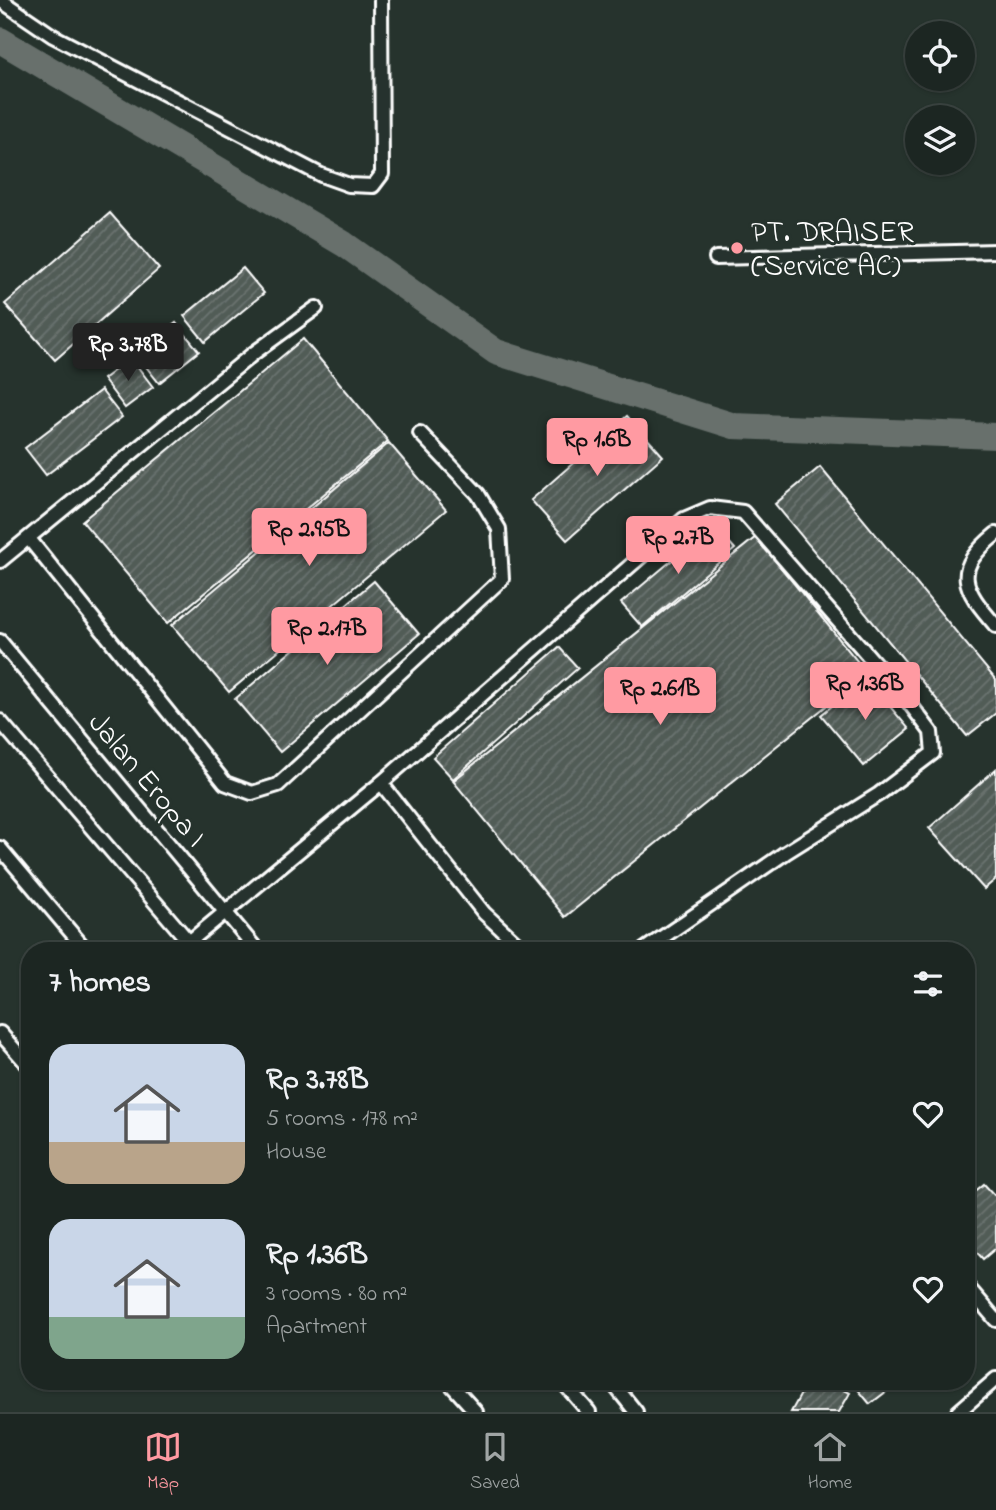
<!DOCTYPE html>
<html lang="en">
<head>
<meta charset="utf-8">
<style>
  :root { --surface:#1c2622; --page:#29322f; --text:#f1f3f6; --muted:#a0a5a5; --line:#3a4340; --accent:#ff9aa2 }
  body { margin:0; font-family:"Indie Flower",sans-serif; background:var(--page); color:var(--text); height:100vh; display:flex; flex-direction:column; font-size:26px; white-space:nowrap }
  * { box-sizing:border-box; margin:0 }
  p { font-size:23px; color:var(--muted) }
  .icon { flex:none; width:38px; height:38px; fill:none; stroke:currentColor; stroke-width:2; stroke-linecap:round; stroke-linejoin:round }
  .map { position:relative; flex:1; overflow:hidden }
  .panel { position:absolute; left:21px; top:942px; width:954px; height:448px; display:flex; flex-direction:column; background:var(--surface); border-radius:28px; box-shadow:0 2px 5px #0004,0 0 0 2px var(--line) }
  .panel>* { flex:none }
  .controls { position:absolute; left:905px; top:21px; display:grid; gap:14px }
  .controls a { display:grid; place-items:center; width:70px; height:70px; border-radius:50%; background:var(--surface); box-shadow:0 2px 5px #0004,0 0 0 2px var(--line); font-size:35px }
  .price { position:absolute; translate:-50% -60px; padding:0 16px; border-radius:7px; background:var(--accent); color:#111; font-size:23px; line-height:46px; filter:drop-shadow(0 2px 4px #0008) }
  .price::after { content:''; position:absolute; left:50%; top:42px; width:21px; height:16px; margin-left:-10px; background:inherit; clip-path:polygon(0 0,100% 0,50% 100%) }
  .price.active { background:#222; color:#fff }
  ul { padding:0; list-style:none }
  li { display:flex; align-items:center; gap:21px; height:175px; padding:0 28px }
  li span { display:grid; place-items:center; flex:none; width:196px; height:140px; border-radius:21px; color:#555 }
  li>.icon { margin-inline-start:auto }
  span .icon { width:84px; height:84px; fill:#fffc; stroke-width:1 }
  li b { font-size:30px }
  h2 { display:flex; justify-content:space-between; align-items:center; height:84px; padding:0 28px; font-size:30px }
  .tabs { display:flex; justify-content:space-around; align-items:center; height:98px; border-top:2px solid var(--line); background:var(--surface); font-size:19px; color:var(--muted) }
  .tabs a { display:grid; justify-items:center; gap:4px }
  .tabs .active { color:var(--accent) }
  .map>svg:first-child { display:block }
</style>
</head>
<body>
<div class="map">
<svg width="996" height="1412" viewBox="0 0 996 1412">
  <defs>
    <pattern id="building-hatch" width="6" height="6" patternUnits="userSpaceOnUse" patternTransform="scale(1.75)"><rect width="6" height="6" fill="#515c57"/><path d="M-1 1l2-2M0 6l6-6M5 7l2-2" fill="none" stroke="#6b7470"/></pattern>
  </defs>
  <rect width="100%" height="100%" fill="#26332d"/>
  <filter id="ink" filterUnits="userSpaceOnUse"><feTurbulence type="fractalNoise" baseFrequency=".0143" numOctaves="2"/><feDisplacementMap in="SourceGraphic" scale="14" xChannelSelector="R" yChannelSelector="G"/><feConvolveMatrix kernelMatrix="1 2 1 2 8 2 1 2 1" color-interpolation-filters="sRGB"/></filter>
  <g filter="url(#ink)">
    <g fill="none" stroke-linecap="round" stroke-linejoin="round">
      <polyline stroke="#67706c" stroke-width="26" points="0,40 344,244 496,352 734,426 996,436"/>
    </g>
    <g fill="url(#building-hatch)" stroke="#fff" stroke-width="2">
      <polygon points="110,213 159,269 55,360 5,304"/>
      <polygon points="243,268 264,293 205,342 184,316"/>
      <polygon points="176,323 199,351 159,383 136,354"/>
      <polygon points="303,339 388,441 168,623 82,521"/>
      <polygon points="131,358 153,387 125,408 103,379"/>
      <polygon points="101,390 122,417 46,475 25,448"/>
      <polygon points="627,416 663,456 567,540 531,500"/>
      <polygon points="389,443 446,510 229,692 172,625"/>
      <polygon points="820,467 996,680 996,713 967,736 775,504"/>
      <polygon points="714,525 735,549 642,627 621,603"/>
      <polygon points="756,537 867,673 565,917 453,781"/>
      <polygon points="374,581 419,634 280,752 235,699"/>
      <polygon points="559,647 578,668 453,779 433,757"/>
      <polygon points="866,678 909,729 864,766 821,715"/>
      <polygon points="996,769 996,879 984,889 929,828"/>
      <polygon points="984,1184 994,1195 996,1193 996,1248 983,1259 966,1240 966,1218 974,1212 966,1199"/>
      <polygon points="808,1381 828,1381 850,1393 839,1412 791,1412"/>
      <polygon points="851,1381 900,1381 870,1404"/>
    </g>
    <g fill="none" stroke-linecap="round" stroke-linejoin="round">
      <defs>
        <g id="lane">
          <polyline points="0,0 53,36 321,175 349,185 373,186 382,174 381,0"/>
          <polyline points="716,258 996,251"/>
          <path d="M 996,534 C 952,570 962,587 996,626"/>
          <polyline points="30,540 225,783 252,793 278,785 502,579 499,529 478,494 420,433"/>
          <polyline points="0,561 254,353 316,308"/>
          <polyline points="0,641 257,950"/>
          <polyline points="0,721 196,950"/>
          <polyline points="381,783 484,913 524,950"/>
          <polyline points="0,848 86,950"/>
          <polyline points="189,942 381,783 684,519 710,508 743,512 907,700 931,732 933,753 879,794 785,853 644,950"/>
          <polyline points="0,1033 30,1067"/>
          <polyline points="966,1285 996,1320"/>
          <polyline points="448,1381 476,1412"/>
          <polyline points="562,1381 589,1412"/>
          <polyline points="611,1381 636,1412"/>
          <polyline points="958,1412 996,1379"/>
        </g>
      </defs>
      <use href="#lane" stroke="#fff" stroke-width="18"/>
      <use href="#lane" stroke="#26332d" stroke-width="12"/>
    </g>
  </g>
  <circle fill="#ff9aa2" stroke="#26332d" stroke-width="2.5" cx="737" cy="248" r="7"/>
  <g text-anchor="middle" stroke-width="6" stroke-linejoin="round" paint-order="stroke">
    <g font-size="30" fill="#fff" stroke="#26332d" text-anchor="start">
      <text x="751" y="241">PT. DRAISER<tspan x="751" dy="34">(Service AC)</tspan></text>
    </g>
    <g font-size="30" fill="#fff" stroke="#26332d">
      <text transform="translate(148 779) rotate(50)" y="10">Jalan Eropa I</text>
    </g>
  </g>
</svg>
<div class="controls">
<a><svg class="icon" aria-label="locate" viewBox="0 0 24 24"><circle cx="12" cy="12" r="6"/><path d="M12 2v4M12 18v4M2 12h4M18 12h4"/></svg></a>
<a><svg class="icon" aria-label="layers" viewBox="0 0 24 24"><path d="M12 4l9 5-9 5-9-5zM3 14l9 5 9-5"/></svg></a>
</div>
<b class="price active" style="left:128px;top:383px">Rp 3.78B</b>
<b class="price" style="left:597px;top:478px">Rp 1.6B</b>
<b class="price" style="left:309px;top:568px">Rp 2.95B</b>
<b class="price" style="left:678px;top:576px">Rp 2.7B</b>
<b class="price" style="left:327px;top:667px">Rp 2.17B</b>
<b class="price" style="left:865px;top:722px">Rp 1.36B</b>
<b class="price" style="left:660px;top:727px">Rp 2.61B</b>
<section class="panel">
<h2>7 homes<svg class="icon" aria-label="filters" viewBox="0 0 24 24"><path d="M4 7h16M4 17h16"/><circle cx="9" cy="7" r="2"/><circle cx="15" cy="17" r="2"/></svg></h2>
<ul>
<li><span style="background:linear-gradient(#c9d6e8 70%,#b9a48a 0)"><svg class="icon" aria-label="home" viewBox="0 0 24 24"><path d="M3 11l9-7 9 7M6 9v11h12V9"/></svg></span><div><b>Rp 3.78B</b><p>5 rooms · 178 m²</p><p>House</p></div><svg class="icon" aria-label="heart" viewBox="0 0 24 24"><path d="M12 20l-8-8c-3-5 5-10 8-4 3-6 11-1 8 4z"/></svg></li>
<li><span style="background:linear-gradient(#c9d6e8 70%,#7fa58c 0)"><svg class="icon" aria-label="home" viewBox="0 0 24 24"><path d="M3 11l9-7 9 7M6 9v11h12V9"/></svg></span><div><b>Rp 1.36B</b><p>3 rooms · 80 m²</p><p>Apartment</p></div><svg class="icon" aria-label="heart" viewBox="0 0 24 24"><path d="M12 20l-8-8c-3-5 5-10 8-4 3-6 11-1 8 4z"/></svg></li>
</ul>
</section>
</div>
<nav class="tabs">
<a class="active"><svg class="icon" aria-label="map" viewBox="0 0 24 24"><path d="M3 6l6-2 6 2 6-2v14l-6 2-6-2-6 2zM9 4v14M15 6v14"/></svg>Map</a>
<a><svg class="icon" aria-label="saved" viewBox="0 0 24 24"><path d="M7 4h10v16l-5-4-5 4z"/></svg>Saved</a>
<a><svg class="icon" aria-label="home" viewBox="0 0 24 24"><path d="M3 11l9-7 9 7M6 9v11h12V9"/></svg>Home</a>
</nav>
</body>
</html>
